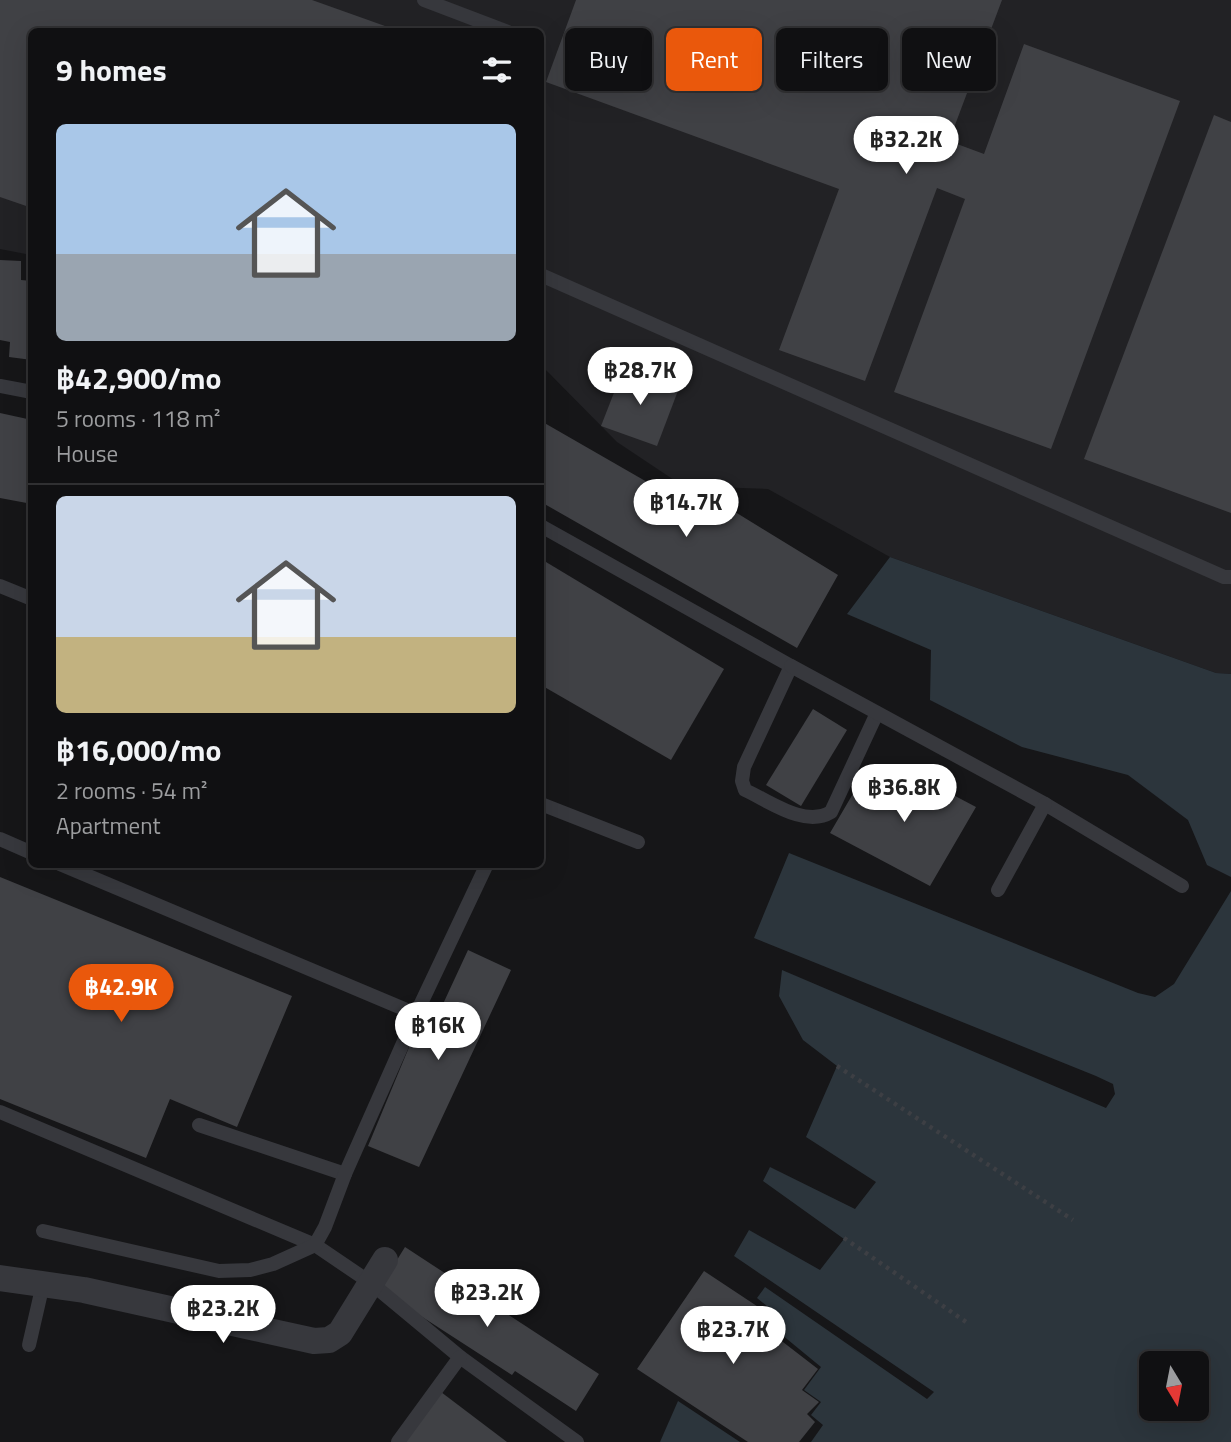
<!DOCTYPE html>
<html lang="en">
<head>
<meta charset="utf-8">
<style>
  :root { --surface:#101012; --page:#19191b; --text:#f1f3f6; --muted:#9c9d9f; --line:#303032; --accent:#ea580c }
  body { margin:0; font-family:"Titillium Web",sans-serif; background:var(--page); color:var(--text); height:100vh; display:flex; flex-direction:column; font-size:26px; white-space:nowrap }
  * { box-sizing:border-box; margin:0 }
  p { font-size:23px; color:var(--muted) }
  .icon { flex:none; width:38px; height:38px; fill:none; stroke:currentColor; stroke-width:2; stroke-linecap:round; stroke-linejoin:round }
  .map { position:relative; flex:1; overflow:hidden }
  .sheet { position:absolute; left:28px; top:28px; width:516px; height:840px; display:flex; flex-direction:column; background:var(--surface); border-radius:10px; box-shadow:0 7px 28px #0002,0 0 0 2px var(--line) }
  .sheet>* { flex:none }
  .hud { position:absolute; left:565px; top:28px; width:560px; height:63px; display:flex; gap:14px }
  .needle { width:46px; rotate:170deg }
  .tools { position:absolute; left:1139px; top:1351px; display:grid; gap:14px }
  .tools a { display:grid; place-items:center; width:70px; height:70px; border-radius:10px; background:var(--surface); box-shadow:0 7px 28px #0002,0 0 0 2px var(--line); font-size:35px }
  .price { position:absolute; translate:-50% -60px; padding:0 16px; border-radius:24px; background:#fff; color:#222; font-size:23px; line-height:46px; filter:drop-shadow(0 2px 4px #0008) }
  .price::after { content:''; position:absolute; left:50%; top:42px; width:21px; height:16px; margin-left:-10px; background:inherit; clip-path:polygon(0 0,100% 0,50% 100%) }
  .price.selected { background:var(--accent); color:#fff }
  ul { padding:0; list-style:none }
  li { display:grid; align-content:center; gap:14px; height:371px; padding:0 28px }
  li+li { border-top:2px solid var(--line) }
  li span { display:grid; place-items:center; height:217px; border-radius:10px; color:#555 }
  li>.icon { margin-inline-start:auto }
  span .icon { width:126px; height:126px; fill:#fffc; stroke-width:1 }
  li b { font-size:30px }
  h2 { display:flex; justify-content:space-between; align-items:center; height:84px; padding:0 28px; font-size:30px }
  .pill { padding:0 24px; border-radius:10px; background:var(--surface); box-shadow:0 7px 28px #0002,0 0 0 2px var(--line); font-size:24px; line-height:63px }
  .pill.selected { background:var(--accent); color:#fff }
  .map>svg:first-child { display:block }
</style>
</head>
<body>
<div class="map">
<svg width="1231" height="1442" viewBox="0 0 1231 1442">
  <rect width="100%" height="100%" fill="#161618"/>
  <polygon fill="#222225" points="0,0 1231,0 1231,674 1216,673 890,557 768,489 683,486 617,442 541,365 541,32 32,32 31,255 0,249"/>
  <g fill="#2c353c" fill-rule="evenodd">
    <polygon points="890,557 1216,673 1231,674 1231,877 1207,865 1188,820 1128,775 1022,747 930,700 931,650 847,614"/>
    <path d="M 789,853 L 1138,993 L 1155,997 L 1174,984 L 1231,891 L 1231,1442 L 811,1442 L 823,1425 L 811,1415 L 821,1402 L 804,1390 L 821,1367 L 776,1330 L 783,1319 L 757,1298 L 765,1287 L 927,1399 L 934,1392 L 734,1256 L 749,1230 L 820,1270 L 844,1239 L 763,1181 L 770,1167 L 855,1209 L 876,1182 L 806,1137 L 837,1066 L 803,1040 L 779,996 L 782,970 L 1106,1108 L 1115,1094 L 1113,1084 L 1096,1076 L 754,938 ZM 1197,1363 L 1197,1409 L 1152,1409 L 1152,1363 Z"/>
    <polygon points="678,1401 740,1442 660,1442"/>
  </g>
  <g fill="#404145">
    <polygon points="0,0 312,0 399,31 32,32 32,208 0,197"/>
    <polygon points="576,0 1002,0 949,141 984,154 1024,44 1180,101 1051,449 894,392 965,199 937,188 865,381 779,350 839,189 546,82"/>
    <polygon points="1214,115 1231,122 1231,513 1084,459"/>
    <polygon points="0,260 21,261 21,280 32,281 32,360 9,357 10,342 0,340"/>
    <polygon points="624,367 679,388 657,446 601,426"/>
    <polygon points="0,413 32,420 32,504 0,498"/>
    <polygon points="541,421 701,513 714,499 838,575 797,648 541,502"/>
    <polygon points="541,559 724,669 671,760 541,685"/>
    <polygon points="813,709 847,730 801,806 766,785"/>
    <polygon points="868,768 914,792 923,779 976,807 930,886 830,833"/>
    <polygon points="0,877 292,996 237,1127 170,1099 146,1158 0,1099"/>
    <polygon points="468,950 511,970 419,1167 368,1146 417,1028 430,1032"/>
    <polygon points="405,1247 599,1374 576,1411 515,1371 512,1375 379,1289"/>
    <polygon points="704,1271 778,1320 770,1332 818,1369 802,1390 819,1402 807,1414 815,1422 799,1442 748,1442 637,1369"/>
    <polygon points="441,1392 507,1442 402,1442"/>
  </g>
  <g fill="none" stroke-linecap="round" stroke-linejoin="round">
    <g stroke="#3d3f44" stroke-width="4.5" stroke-dasharray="3.5 5" stroke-linecap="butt">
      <polyline points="837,1066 1073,1220"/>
      <polyline points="844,1238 969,1324"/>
    </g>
    <g stroke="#37383d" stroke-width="14">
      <polyline points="424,0 508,32"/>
      <polyline points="541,275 1224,577 1231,577"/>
      <polyline points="0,386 32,392"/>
      <path d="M 541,526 L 791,666 L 744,767 L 742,781 L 745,790 C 769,801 805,828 831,812 L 877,713"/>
      <polyline points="0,586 32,599"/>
      <polyline points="791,666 1045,804 1182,886"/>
      <polyline points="541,804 638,842"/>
      <polyline points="0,839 32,853"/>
      <polyline points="60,864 416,1014"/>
      <polyline points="998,890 1045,804"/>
      <polyline points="0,1112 315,1245 371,1283 460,1357 577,1442"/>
      <polyline points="199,1125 345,1174"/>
      <polyline points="43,1231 219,1271 250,1270 273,1264 315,1245 325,1227 345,1174 416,1014 487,864"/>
      <polyline points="29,1345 43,1284"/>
      <polyline points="398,1442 460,1357"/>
    </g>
    <polyline stroke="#37383d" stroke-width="26" points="0,1278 84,1290 314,1341 329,1340 340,1333 385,1260"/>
  </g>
</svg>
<div class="tools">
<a><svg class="needle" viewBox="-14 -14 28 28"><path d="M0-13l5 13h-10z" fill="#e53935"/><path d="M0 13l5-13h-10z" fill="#9c9d9f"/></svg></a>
</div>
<b class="price" style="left:906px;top:176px">฿32.2K</b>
<b class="price" style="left:640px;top:407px">฿28.7K</b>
<b class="price" style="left:686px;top:539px">฿14.7K</b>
<b class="price" style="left:904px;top:824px">฿36.8K</b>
<b class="price selected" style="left:121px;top:1024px">฿42.9K</b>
<b class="price" style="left:438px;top:1062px">฿16K</b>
<b class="price" style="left:487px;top:1329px">฿23.2K</b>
<b class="price" style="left:223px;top:1345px">฿23.2K</b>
<b class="price" style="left:733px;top:1366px">฿23.7K</b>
<div class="hud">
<a class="pill">Buy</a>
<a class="pill selected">Rent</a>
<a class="pill">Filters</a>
<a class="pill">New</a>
</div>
<section class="sheet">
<h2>9 homes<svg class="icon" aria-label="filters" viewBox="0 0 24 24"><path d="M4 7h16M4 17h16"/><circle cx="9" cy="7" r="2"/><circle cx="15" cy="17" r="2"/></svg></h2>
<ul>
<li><span style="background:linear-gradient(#a9c7e8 60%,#9aa5b1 0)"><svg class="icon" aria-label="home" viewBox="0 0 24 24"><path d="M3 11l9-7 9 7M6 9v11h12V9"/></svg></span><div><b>฿42,900/mo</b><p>5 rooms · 118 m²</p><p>House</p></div></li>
<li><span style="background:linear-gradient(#c9d6e8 65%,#c2b280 0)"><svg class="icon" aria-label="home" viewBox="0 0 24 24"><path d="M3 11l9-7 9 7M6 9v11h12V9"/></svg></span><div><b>฿16,000/mo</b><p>2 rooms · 54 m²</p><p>Apartment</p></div></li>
</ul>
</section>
</div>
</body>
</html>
